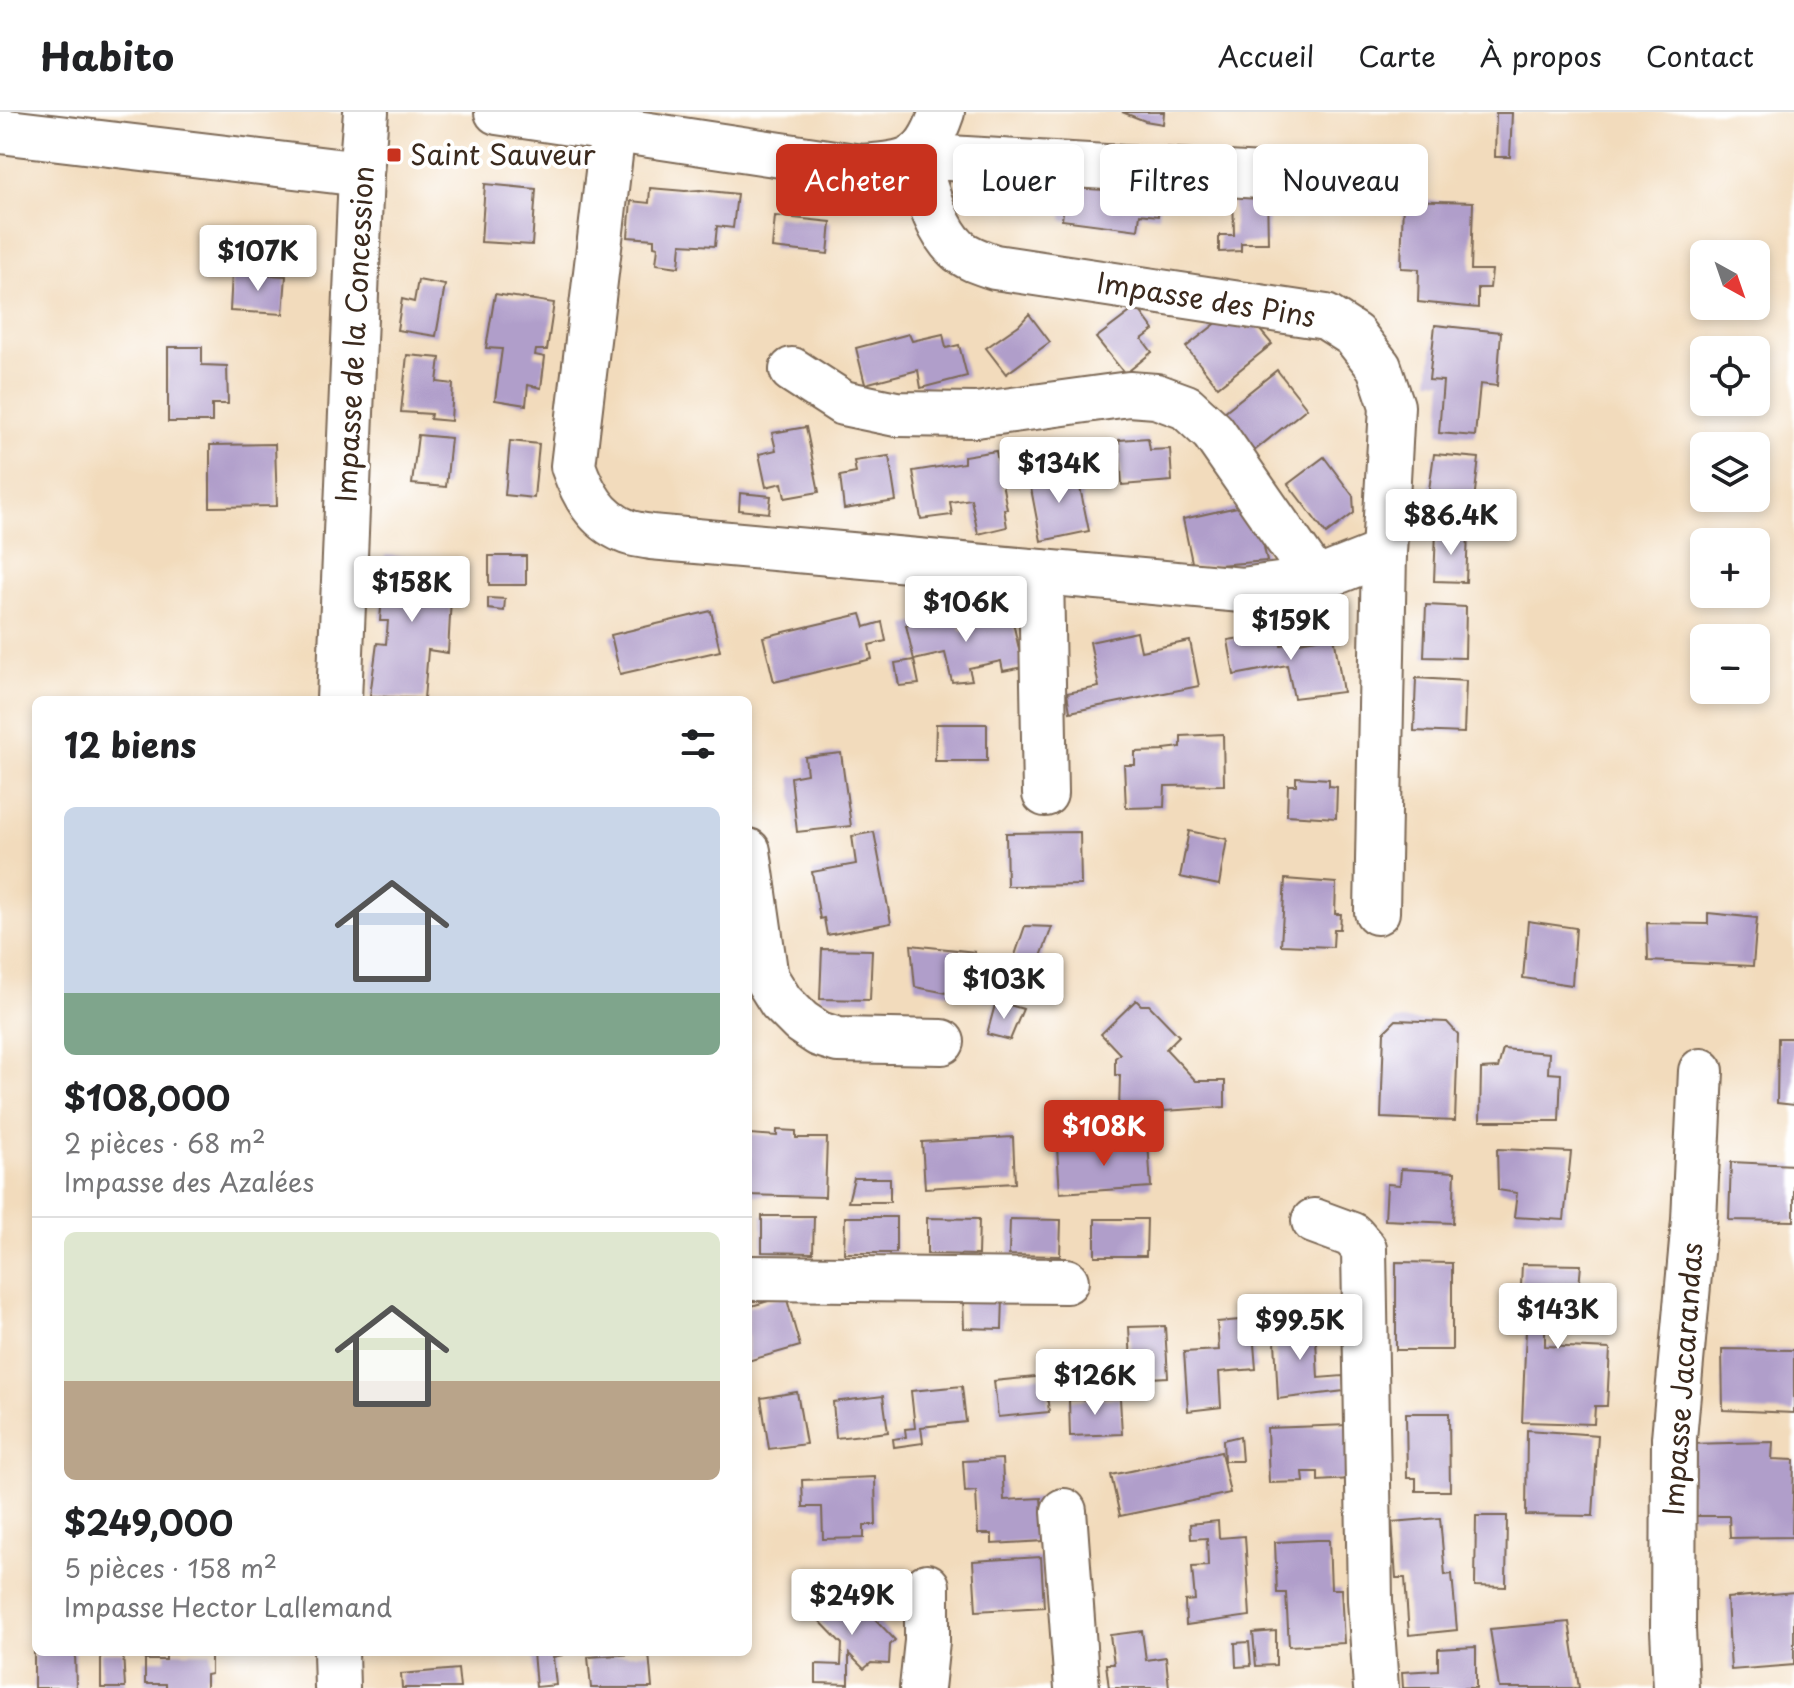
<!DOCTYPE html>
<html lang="fr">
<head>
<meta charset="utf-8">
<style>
  :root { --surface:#fff; --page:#f6f6f6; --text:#202124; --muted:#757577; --line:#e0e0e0; --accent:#c8321e }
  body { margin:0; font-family:"Playpen Sans",sans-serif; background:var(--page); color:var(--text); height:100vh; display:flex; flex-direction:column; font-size:30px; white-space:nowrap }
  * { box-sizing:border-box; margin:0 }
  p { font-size:26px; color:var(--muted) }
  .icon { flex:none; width:44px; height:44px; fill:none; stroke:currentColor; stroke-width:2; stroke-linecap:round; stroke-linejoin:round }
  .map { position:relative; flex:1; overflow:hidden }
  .side { position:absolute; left:32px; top:584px; width:720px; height:960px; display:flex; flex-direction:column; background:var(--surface); border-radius:12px; box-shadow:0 4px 12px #0003 }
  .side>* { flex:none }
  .top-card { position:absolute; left:776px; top:32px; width:760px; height:72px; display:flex; gap:16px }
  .needle { width:52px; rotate:140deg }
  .fabs { position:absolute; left:1690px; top:128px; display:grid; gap:16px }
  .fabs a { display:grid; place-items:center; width:80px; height:80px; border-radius:12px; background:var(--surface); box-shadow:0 4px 12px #0003; font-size:40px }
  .price { position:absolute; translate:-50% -68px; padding:0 18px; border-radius:8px; background:#fff; color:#222; font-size:26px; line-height:52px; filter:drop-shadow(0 2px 4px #0008) }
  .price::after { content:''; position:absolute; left:50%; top:48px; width:24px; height:18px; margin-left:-12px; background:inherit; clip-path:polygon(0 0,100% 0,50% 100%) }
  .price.on { background:var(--accent); color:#fff }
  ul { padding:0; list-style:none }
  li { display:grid; align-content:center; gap:16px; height:424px; padding:0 32px }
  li+li { border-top:2px solid var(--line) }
  li span { display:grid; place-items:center; height:248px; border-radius:12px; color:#555 }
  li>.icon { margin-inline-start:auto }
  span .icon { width:144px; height:144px; fill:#fffc; stroke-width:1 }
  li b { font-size:34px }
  h2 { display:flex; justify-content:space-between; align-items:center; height:96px; padding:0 32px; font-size:34px }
  .chip { padding:0 28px; border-radius:12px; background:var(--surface); box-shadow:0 4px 12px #0003; font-size:28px; line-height:72px }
  .chip.on { background:var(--accent); color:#fff }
  header { display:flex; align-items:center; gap:48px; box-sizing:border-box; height:112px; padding:0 40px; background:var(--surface); border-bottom:2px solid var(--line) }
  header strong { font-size:38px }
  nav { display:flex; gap:44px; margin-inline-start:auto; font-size:28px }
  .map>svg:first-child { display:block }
</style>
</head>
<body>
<header>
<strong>Habito</strong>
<nav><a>Accueil</a><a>Carte</a><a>À propos</a><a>Contact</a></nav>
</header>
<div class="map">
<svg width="1794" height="1576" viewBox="0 0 1794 1576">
  <rect width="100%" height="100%" fill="#fff"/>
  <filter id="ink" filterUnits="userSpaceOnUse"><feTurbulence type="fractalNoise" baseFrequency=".0125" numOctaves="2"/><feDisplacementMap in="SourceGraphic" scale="16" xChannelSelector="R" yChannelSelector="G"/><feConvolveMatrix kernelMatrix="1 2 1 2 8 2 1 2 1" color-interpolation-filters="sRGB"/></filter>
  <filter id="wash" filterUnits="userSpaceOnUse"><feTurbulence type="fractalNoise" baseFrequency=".006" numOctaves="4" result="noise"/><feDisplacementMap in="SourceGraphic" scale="32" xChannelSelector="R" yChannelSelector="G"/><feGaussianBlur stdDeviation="1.8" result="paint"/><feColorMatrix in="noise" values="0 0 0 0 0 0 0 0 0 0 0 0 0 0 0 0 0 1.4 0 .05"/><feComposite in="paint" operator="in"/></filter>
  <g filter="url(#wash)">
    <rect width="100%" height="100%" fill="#f2dbbc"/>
    <g id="blocks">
      <g fill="#b09eca">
        <polygon points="1122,0 1164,0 1163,12 1145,9"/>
        <polygon points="1496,1 1512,1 1510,45 1495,45"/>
        <polygon points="1067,68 1161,78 1158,104 1140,102 1138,118 1062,108"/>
        <polygon points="485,72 536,77 532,133 481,130"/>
        <polygon points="650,76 685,79 700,78 737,82 733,116 717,114 715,134 681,132 679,155 656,152 658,135 654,134 654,127 628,125 631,89 649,91"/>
        <polygon points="1267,78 1268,131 1241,131 1241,139 1219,140 1219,123 1234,123 1233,79"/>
        <polygon points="1403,88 1473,90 1471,158 1492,158 1490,176 1478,176 1478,196 1418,190 1419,157 1401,156"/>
        <polygon points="775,104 831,110 828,142 772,136"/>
        <polygon points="232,161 286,164 283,202 230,199"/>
        <polygon points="418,168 445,173 436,224 397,218 402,187 414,190"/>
        <polygon points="495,182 554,191 547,238 536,238 535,243 545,245 541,276 528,273 526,293 495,288 502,237 486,236"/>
        <polygon points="1137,195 1154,218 1142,227 1152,240 1125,262 1096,226"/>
        <polygon points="1232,199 1247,217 1254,211 1272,232 1218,275 1186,235"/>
        <polygon points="1029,202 1050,230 1006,262 986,236 1019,213"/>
        <polygon points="1435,213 1501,220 1497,274 1480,272 1475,324 1439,321 1443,269 1429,268"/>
        <polygon points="909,222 912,229 943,222 946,236 959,233 967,264 921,276 918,258 865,272 856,236"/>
        <polygon points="168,235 202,235 202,253 227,254 228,292 212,292 212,310 168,310"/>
        <polygon points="407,243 440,246 437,270 453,272 451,309 430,307 431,302 401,300"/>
        <polygon points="1277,258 1307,296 1254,339 1223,301"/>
        <polygon points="806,315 819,380 785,386 782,371 766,375 759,342 776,338 772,321"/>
        <polygon points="418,323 451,326 446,375 412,372"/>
        <polygon points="1148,326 1150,338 1170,337 1172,369 1122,373 1119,328"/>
        <polygon points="510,329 539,332 534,386 505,383"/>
        <polygon points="275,332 277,394 210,395 210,333"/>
        <polygon points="996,339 1007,397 1004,397 1007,415 978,422 971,387 950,390 952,403 921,407 913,359 964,351 964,344"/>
        <polygon points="1434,342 1479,346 1473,397 1427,392"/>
        <polygon points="889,344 896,389 844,397 840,364 856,361 854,349"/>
        <polygon points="1324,345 1353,384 1354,401 1326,422 1288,372"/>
        <polygon points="1076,356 1089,419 1041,429 1029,366"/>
        <polygon points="740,381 771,384 769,401 739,398"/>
        <polygon points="1251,392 1262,426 1267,449 1193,455 1183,407"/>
        <polygon points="1436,419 1468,421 1466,470 1434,469"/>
        <polygon points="385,443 453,448 448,541 428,538 424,587 370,584 377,531 386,532 388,509 380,509"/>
        <rect x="489" y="444" width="37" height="29"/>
        <polygon points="488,486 505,487 504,499 488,497"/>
        <polygon points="1426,493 1466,495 1465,546 1424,545"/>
        <polygon points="711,499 720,539 620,562 611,523"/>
        <polygon points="958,500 961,519 1012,506 1023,555 1003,559 1001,549 969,556 972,568 952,570 945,541 914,548 906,513"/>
        <polygon points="861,502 865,515 882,510 886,529 869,533 872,547 774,570 763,525"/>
        <polygon points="1137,520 1141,539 1190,529 1199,574 1070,600 1067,581 1099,575 1090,530"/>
        <polygon points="1278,520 1281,533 1334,524 1343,580 1294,586 1287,553 1234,563 1228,528"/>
        <polygon points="914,548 919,572 899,574 895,551"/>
        <polygon points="1416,566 1466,569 1464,621 1414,619"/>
        <polygon points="936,612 987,612 987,649 935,649"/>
        <polygon points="1223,622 1224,673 1165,674 1164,695 1126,696 1124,653 1135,653 1135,640 1165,639 1164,637 1181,635 1181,624"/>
        <polygon points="841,641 851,714 797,720 791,665 807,662 805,645"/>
        <polygon points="1296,665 1329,667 1329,674 1337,675 1336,706 1287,703 1288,673 1296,673"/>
        <polygon points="1189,719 1227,727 1219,773 1180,765"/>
        <polygon points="874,720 891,811 827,823 824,806 820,807 812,760 856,752 852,724"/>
        <polygon points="1080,720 1081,773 1007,774 1006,721"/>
        <polygon points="1285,767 1336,771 1335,802 1341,802 1340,817 1334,817 1333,835 1281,833"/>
        <polygon points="1708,801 1757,806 1753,854 1648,849 1647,811 1708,812"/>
        <polygon points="1528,809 1576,816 1572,873 1523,866"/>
        <polygon points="1025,814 1052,815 1036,858 1013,849"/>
        <polygon points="911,833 975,840 976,860 993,863 989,889 915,875"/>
        <polygon points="822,837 872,838 870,888 820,887"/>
        <polygon points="1136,888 1141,893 1149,893 1179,924 1166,937 1196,969 1225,969 1225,995 1164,999 1119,999 1120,963 1115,963 1115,946 1120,942 1101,922"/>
        <polygon points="996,889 1023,897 1010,928 987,922"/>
        <polygon points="1396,908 1447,910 1458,922 1455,1009 1381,1006 1384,920"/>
        <polygon points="1778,926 1794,926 1794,993 1777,991"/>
        <polygon points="1503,937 1549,941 1548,961 1561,962 1559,1009 1480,1009 1481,957 1498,956"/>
        <polygon points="777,1018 796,1019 796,1026 827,1026 825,1085 748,1083 750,1022 777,1024"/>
        <polygon points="1013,1025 1015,1071 925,1076 922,1030"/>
        <polygon points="1148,1030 1151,1075 1060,1081 1057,1036"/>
        <polygon points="1497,1037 1571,1040 1564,1108 1514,1105 1517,1081 1498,1078"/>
        <polygon points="1731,1050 1794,1053 1794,1109 1729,1108"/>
        <polygon points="1401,1057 1455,1060 1453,1111 1385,1108 1387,1072 1400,1073"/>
        <polygon points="854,1066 890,1066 890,1090 848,1090"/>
        <polygon points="762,1104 814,1104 813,1141 762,1140"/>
        <polygon points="845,1105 896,1105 896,1141 844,1141"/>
        <polygon points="927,1106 979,1107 978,1143 927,1142"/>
        <polygon points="1010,1107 1061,1108 1060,1144 1009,1143"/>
        <polygon points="1095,1107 1147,1107 1146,1144 1095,1144"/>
        <polygon points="1396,1150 1452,1151 1452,1238 1396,1238"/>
        <polygon points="1522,1152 1581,1153 1575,1219 1545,1218 1545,1234 1610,1237 1607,1294 1595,1294 1594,1312 1522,1310 1526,1218 1519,1218"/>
        <polygon points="786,1184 800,1234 748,1249 748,1195"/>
        <polygon points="963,1186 1003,1186 1002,1217 964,1216"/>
        <polygon points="1252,1207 1256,1257 1219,1260 1221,1295 1188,1299 1184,1240 1219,1238 1217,1210"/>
        <polygon points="1315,1208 1318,1266 1343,1264 1344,1279 1278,1287 1274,1210"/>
        <polygon points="1165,1214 1168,1265 1132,1267 1129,1215"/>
        <polygon points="1722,1237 1794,1238 1794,1301 1723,1298"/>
        <polygon points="1045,1264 1049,1300 998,1305 994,1269"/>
        <polygon points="962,1274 966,1310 921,1315 923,1331 894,1335 893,1327 906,1325 905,1317 915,1316 911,1279"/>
        <polygon points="797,1280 806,1332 769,1337 761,1286"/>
        <polygon points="883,1284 888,1320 836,1326 833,1290"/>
        <polygon points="1120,1286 1122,1322 1070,1324 1069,1288"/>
        <polygon points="1406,1301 1449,1301 1450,1379 1416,1379 1416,1366 1407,1366"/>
        <polygon points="1349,1313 1351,1367 1318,1369 1318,1360 1303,1360 1304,1370 1269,1371 1267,1316"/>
        <polygon points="1527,1318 1598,1323 1593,1404 1526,1403"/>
        <polygon points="1240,1324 1242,1349 1224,1349 1223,1328"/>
        <polygon points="1773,1330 1772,1347 1794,1348 1792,1425 1730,1426 1729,1404 1691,1404 1687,1332"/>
        <polygon points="1221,1340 1230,1381 1120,1404 1111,1363"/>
        <polygon points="1002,1347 1004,1388 1041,1386 1044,1429 992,1432 992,1422 978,1422 976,1379 965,1380 963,1349"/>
        <polygon points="875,1365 876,1413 864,1413 864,1426 823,1427 822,1395 803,1395 802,1368"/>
        <polygon points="1476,1404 1507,1404 1506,1475 1475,1474"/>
        <polygon points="1440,1406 1445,1463 1452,1462 1457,1518 1409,1523 1405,1466 1396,1466 1392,1410"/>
        <polygon points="1218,1409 1219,1426 1245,1424 1250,1504 1186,1513 1185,1489 1195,1488 1192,1455 1208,1454 1207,1426 1191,1427 1190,1412"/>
        <polygon points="1317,1428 1329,1428 1331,1477 1341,1477 1344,1531 1289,1534 1286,1481 1277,1481 1275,1430"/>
        <polygon points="1041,1445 1044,1495 976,1499 973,1449"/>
        <polygon points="836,1480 847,1480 852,1485 864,1486 864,1495 895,1528 890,1533 889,1552 871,1551 864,1557 849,1542 849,1572 816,1571 816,1552 841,1553 842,1532 813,1502"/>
        <polygon points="1794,1480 1794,1553 1731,1558 1727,1486"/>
        <polygon points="1569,1510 1579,1576 1499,1576 1490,1517"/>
        <polygon points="1142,1519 1146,1548 1166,1545 1169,1576 1109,1576 1106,1552 1114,1552 1110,1523"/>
        <polygon points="1276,1519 1276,1553 1256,1554 1253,1521"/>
        <polygon points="1249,1530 1251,1554 1236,1555 1235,1531"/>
        <polygon points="1476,1535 1476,1576 1403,1576 1402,1560 1438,1558 1438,1537"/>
        <polygon points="34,1540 75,1540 76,1576 34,1576"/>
        <polygon points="101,1540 123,1540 125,1576 101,1576"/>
        <polygon points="166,1540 211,1540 211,1562 206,1563 206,1576 166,1576 166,1572 145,1572 145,1548 166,1548"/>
        <polygon points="533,1540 563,1540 563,1543 553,1545 556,1573 536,1575"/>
        <polygon points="649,1541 652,1576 591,1576 588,1545"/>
        <polygon points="458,1557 460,1576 402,1576 401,1562"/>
      </g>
    </g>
  </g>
  <g filter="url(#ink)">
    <use href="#blocks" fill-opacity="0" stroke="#7b6855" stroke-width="2"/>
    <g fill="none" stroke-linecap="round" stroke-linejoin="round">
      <defs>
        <g id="minor">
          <path d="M 497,0 L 861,55 C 910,51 925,50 942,0"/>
          <path d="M 613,18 L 573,354 C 583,382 596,407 625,419 C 633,423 643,423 651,425 L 1242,478 L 1316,468 L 1384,441"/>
          <polyline points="0,19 361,62"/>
          <path d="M 1314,67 L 915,44 C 925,72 934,115 956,136 C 966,146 982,151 995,155 L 1326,205 L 1354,223 L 1379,255 L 1392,294 L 1384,441 L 1377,800"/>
          <polyline points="792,258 843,291 896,302 976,303 1129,282 1156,284 1186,295 1213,320 1316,468"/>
          <polyline points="1041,460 1045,682"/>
          <polyline points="339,588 361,62 366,0"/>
          <polyline points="748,739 766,866 781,890 801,910 819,922 838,928 942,930"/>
          <polyline points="1314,1109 1352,1123 1364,1137 1370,1488 1376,1576"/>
          <polyline points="748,1166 1066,1169"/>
          <polyline points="1064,1399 1077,1576"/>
          <polyline points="336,1540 337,1576"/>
          <polyline points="922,1576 927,1529 927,1474"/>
          <polyline points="1676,1576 1673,1518 1674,1326 1694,1108 1701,959"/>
        </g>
      </defs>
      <use href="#minor" stroke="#7b6855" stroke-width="48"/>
      <use href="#minor" stroke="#fff" stroke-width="44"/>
    </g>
  </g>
  <rect fill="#c8321e" stroke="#fff" stroke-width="3" x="386" y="35" width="16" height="16" rx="4"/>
  <g text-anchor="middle" stroke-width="8" stroke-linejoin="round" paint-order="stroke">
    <g font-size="28" fill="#3b2a1e" stroke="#fff" text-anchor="start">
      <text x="410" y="53">Saint Sauveur</text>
    </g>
    <g font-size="28" fill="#3b2a1e" stroke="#fff">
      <text transform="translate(1206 188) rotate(9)" y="10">Impasse des Pins</text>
      <text transform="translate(355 222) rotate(-87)" y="10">Impasse de la Concession</text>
      <text transform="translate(1683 1267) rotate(-86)" y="10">Impasse Jacarandas</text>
    </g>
  </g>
</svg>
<div class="fabs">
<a><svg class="needle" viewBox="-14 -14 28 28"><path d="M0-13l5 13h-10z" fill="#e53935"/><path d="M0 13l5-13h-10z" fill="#757577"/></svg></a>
<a><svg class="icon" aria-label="locate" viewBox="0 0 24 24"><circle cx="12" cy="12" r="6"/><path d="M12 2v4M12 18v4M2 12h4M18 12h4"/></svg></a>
<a><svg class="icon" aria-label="layers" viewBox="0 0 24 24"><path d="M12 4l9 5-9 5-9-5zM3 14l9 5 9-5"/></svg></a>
<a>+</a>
<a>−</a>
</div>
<b class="price" style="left:258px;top:181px">$107K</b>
<b class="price" style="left:1059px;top:393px">$134K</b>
<b class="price" style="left:1451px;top:445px">$86.4K</b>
<b class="price" style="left:412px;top:512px">$158K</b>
<b class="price" style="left:966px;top:532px">$106K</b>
<b class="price" style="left:1291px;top:550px">$159K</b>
<b class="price" style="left:1004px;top:909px">$103K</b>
<b class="price on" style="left:1104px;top:1056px">$108K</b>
<b class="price" style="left:1558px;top:1239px">$143K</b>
<b class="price" style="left:1300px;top:1250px">$99.5K</b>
<b class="price" style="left:1095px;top:1305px">$126K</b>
<b class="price" style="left:852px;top:1525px">$249K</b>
<div class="top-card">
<a class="chip on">Acheter</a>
<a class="chip">Louer</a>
<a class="chip">Filtres</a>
<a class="chip">Nouveau</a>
</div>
<section class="side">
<h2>12 biens<svg class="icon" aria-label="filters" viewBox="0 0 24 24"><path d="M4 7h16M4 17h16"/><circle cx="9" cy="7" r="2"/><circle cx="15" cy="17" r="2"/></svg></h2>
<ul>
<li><span style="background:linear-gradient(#c9d6e8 75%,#7fa58c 0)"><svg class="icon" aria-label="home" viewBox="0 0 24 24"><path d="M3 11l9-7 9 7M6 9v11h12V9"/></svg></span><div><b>$108,000</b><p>2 pièces · 68 m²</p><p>Impasse des Azalées</p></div></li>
<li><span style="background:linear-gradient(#dfe7d0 60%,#b9a48a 0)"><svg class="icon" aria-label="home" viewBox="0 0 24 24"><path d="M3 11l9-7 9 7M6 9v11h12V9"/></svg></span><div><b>$249,000</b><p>5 pièces · 158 m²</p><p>Impasse Hector Lallemand</p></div></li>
</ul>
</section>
</div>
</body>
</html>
